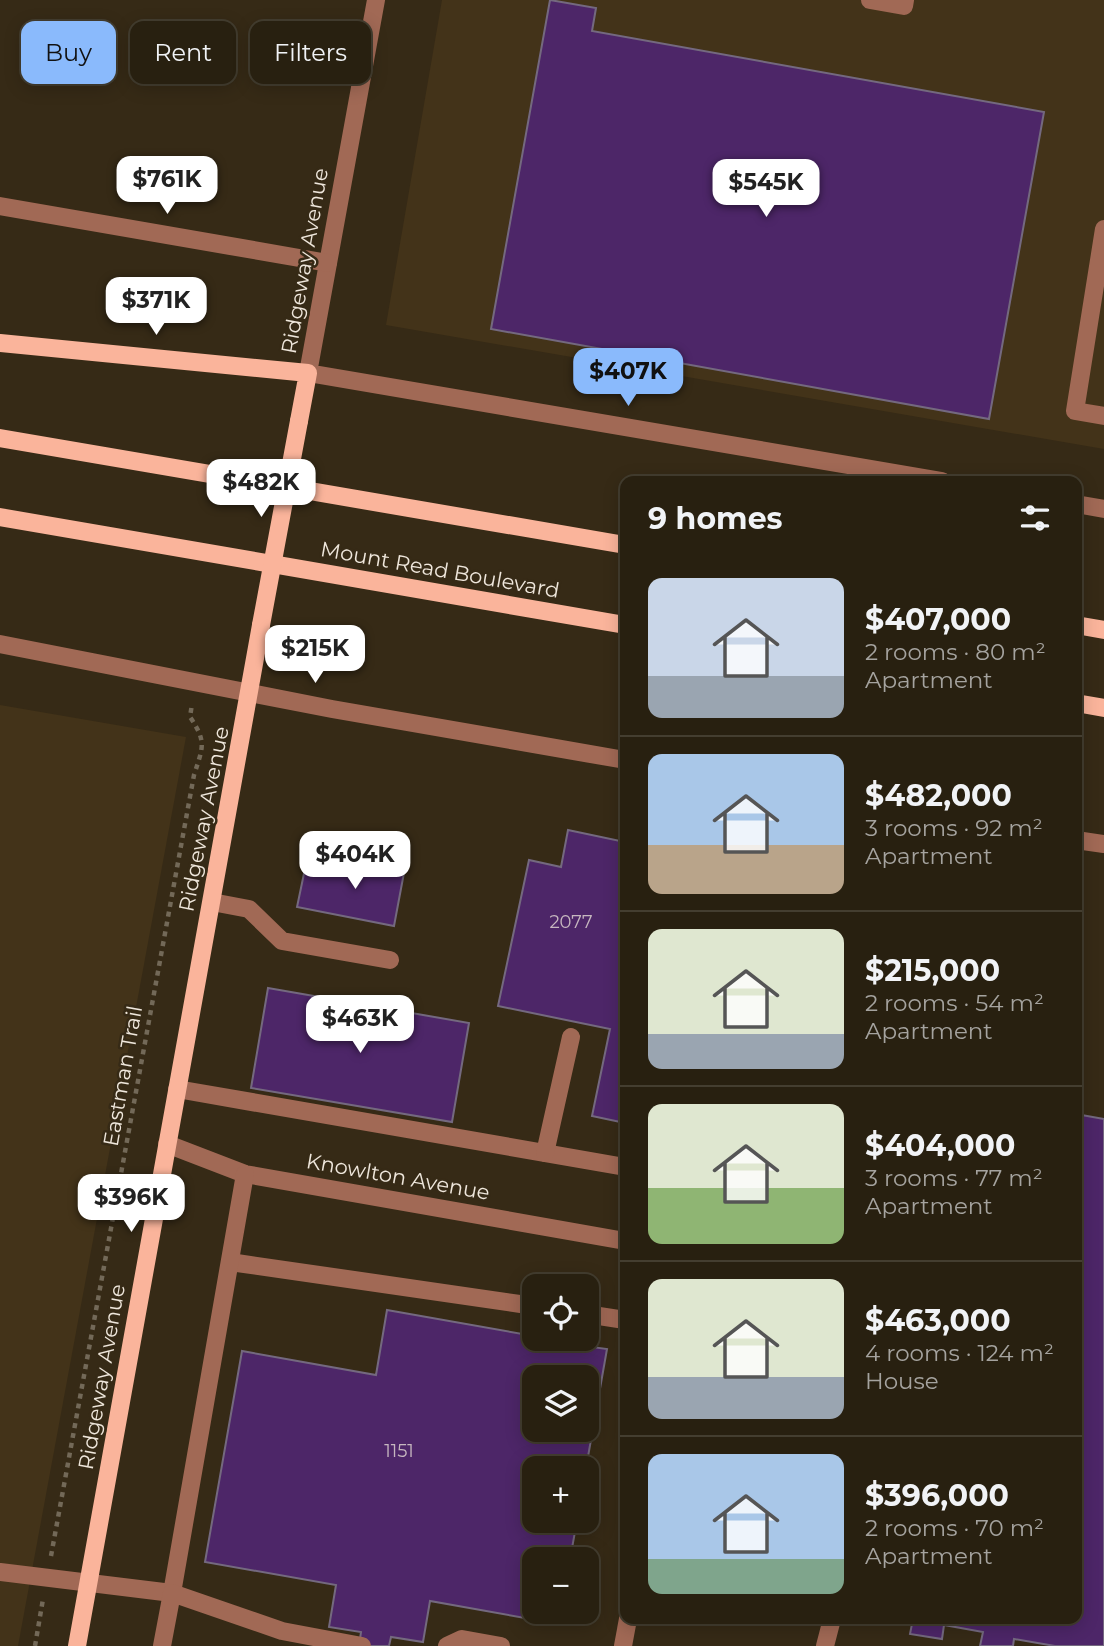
<!DOCTYPE html>
<html lang="en">
<head>
<meta charset="utf-8">
<style>
  :root { --surface:#282010; --page:#302819; --text:#f1f3f6; --muted:#a5a39f; --line:#443e30; --accent:#8abafc }
  body { margin:0; font-family:Montserrat,sans-serif; background:var(--page); color:var(--text); height:100vh; display:flex; flex-direction:column; font-size:26px; white-space:nowrap }
  * { box-sizing:border-box; margin:0 }
  p { font-size:23px; color:var(--muted) }
  .icon { flex:none; width:38px; height:38px; fill:none; stroke:currentColor; stroke-width:2; stroke-linecap:round; stroke-linejoin:round }
  .map { position:relative; flex:1; overflow:hidden }
  .sheet { position:absolute; left:620px; top:476px; width:462px; height:1148px; display:flex; flex-direction:column; background:var(--surface); border-radius:14px; box-shadow:0 4px 18px #0003,0 0 0 2px var(--line) }
  .sheet>* { flex:none }
  .guide { position:absolute; left:21px; top:21px; width:494px; height:63px; display:flex; gap:14px }
  .fabs { position:absolute; left:522px; top:1274px; display:grid; gap:14px }
  .fabs a { display:grid; place-items:center; width:77px; height:77px; border-radius:14px; background:var(--surface); box-shadow:0 4px 18px #0003,0 0 0 2px var(--line); font-size:35px }
  .price { position:absolute; translate:-50% -60px; padding:0 16px; border-radius:14px; background:#fff; color:#222; font-size:23px; line-height:46px; filter:drop-shadow(0 2px 4px #0008) }
  .price::after { content:''; position:absolute; left:50%; top:42px; width:21px; height:16px; margin-left:-10px; background:inherit; clip-path:polygon(0 0,100% 0,50% 100%) }
  .price.active { background:var(--accent); color:#111 }
  ul { padding:0; list-style:none }
  li { display:flex; align-items:center; gap:21px; height:175px; padding:0 28px }
  li+li { border-top:2px solid var(--line) }
  li span { display:grid; place-items:center; flex:none; width:196px; height:140px; border-radius:14px; color:#555 }
  li>.icon { margin-inline-start:auto }
  span .icon { width:84px; height:84px; fill:#fffc; stroke-width:1 }
  li b { font-size:30px }
  h2 { display:flex; justify-content:space-between; align-items:center; height:84px; padding:0 28px; font-size:30px }
  .pill { padding:0 24px; border-radius:14px; background:var(--surface); box-shadow:0 4px 18px #0003,0 0 0 2px var(--line); font-size:24px; line-height:63px }
  .pill.active { background:var(--accent); color:#111 }
  .map>svg:first-child { display:block }
</style>
</head>
<body>
<div class="map">
<svg width="1104" height="1646" viewBox="0 0 1104 1646">
  <rect width="100%" height="100%" fill="#362a16"/>
  <g fill="#433319">
    <polygon points="442,0 1104,0 1104,449 386,325"/>
    <polygon points="0,705 186,737 18,1646 0,1646"/>
  </g>
  <g fill="#4d2668" stroke="#74697f" stroke-width="2" fill-rule="evenodd">
    <polygon points="550,0 596,8 592,31 1044,112 989,419 491,329"/>
    <polygon points="568,830 625,842 625,1123 592,1116 610,1029 498,1006 529,860 561,867"/>
    <polygon points="371,855 406,862 394,926 297,907 306,864 367,875"/>
    <polygon points="268,988 469,1023 452,1122 251,1088"/>
    <polygon points="1076,1114 1104,1119 1104,1646 1055,1646 1014,1639 1013,1646 980,1646 983,1632 944,1625 942,1639 910,1634 913,1619 910,1619 1076,1619"/>
    <path d="M 387,1310 L 534,1336 L 534,1339 L 607,1349 L 586,1468 L 534,1468 L 534,1521 L 577,1521 L 570,1559 L 534,1559 L 534,1612 L 561,1612 L 559,1624 L 430,1601 L 423,1642 L 391,1637 L 389,1646 L 359,1646 L 361,1632 L 329,1627 L 336,1585 L 205,1562 L 242,1351 L 376,1375 ZM 534,1377 L 586,1377 L 586,1430 L 534,1430 Z"/>
  </g>
  <g fill="none" stroke-linecap="round" stroke-linejoin="round">
    <g stroke="#736958" stroke-width="4.5" stroke-dasharray="5 5" stroke-linecap="butt">
      <path d="M 51,1556 L 194,775 C 203,747 207,742 190,717 L 192,704"/>
      <polyline points="35,1646 43,1599"/>
    </g>
    <g stroke="#a16955" stroke-width="18">
      <polyline points="376,0 308,373 942,481"/>
      <polyline points="870,0 904,6 905,0"/>
      <polyline points="0,206 328,263"/>
      <polyline points="1104,229 1075,411 1104,416"/>
      <polyline points="1076,504 1104,509"/>
      <polyline points="0,644 332,709 625,760"/>
      <polyline points="1076,840 1104,844"/>
      <polyline points="212,902 249,909 282,941 390,960"/>
      <polyline points="177,1089 625,1167"/>
      <polyline points="167,1144 245,1174 625,1241"/>
      <polyline points="545,1153 571,1037"/>
      <polyline points="230,1262 534,1306"/>
      <polyline points="586,1314 625,1320"/>
      <polyline points="0,1572 172,1593 245,1174"/>
      <polyline points="162,1646 172,1593 282,1631 362,1646"/>
      <polyline points="447,1646 462,1639 501,1646"/>
      <polyline points="623,1646 628,1619"/>
      <polyline points="825,1646 832,1619"/>
    </g>
    <g stroke="#fab49b" stroke-width="18">
      <polyline points="0,343 308,373 299,421"/>
      <polyline points="0,438 625,545"/>
      <polyline points="0,517 625,625"/>
      <polyline points="1076,625 1104,630"/>
      <polyline points="1076,703 1104,708"/>
      <polyline points="77,1646 261,625"/>
    </g>
    <polyline stroke="#fab49b" stroke-width="18" points="261,625 299,421"/>
  </g>
  <g text-anchor="middle" stroke-width="5" stroke-linejoin="round" paint-order="stroke">
    <g font-size="18" fill="#c6b7bf">
      <text x="571" y="928">2077</text>
      <text x="399" y="1457">1151</text>
    </g>
    <g font-size="21" fill="#efe7dc" stroke="#362a16">
      <text transform="translate(305 261) rotate(-80)" y="7">Ridgeway Avenue</text>
      <text transform="translate(440 570) rotate(10)" y="7">Mount Read Boulevard</text>
      <text transform="translate(204 819) rotate(-79)" y="7">Ridgeway Avenue</text>
      <text transform="translate(123 1076) rotate(-80)" y="7">Eastman Trail</text>
      <text transform="translate(398 1177) rotate(10)" y="7">Knowlton Avenue</text>
      <text transform="translate(102 1377) rotate(-80)" y="7">Ridgeway Avenue</text>
    </g>
  </g>
</svg>
<div class="fabs">
<a><svg class="icon" aria-label="locate" viewBox="0 0 24 24"><circle cx="12" cy="12" r="6"/><path d="M12 2v4M12 18v4M2 12h4M18 12h4"/></svg></a>
<a><svg class="icon" aria-label="layers" viewBox="0 0 24 24"><path d="M12 4l9 5-9 5-9-5zM3 14l9 5 9-5"/></svg></a>
<a>+</a>
<a>−</a>
</div>
<b class="price" style="left:167px;top:216px">$761K</b>
<b class="price" style="left:766px;top:219px">$545K</b>
<b class="price" style="left:156px;top:337px">$371K</b>
<b class="price active" style="left:628px;top:408px">$407K</b>
<b class="price" style="left:261px;top:519px">$482K</b>
<b class="price" style="left:315px;top:685px">$215K</b>
<b class="price" style="left:355px;top:891px">$404K</b>
<b class="price" style="left:360px;top:1055px">$463K</b>
<b class="price" style="left:131px;top:1234px">$396K</b>
<div class="guide">
<a class="pill active">Buy</a>
<a class="pill">Rent</a>
<a class="pill">Filters</a>
</div>
<section class="sheet">
<h2>9 homes<svg class="icon" aria-label="filters" viewBox="0 0 24 24"><path d="M4 7h16M4 17h16"/><circle cx="9" cy="7" r="2"/><circle cx="15" cy="17" r="2"/></svg></h2>
<ul>
<li><span style="background:linear-gradient(#c9d6e8 70%,#9aa5b1 0)"><svg class="icon" aria-label="home" viewBox="0 0 24 24"><path d="M3 11l9-7 9 7M6 9v11h12V9"/></svg></span><div><b>$407,000</b><p>2 rooms · 80 m²</p><p>Apartment</p></div></li>
<li><span style="background:linear-gradient(#a9c7e8 65%,#b9a48a 0)"><svg class="icon" aria-label="home" viewBox="0 0 24 24"><path d="M3 11l9-7 9 7M6 9v11h12V9"/></svg></span><div><b>$482,000</b><p>3 rooms · 92 m²</p><p>Apartment</p></div></li>
<li><span style="background:linear-gradient(#dfe7d0 75%,#9aa5b1 0)"><svg class="icon" aria-label="home" viewBox="0 0 24 24"><path d="M3 11l9-7 9 7M6 9v11h12V9"/></svg></span><div><b>$215,000</b><p>2 rooms · 54 m²</p><p>Apartment</p></div></li>
<li><span style="background:linear-gradient(#dfe7d0 60%,#8fb573 0)"><svg class="icon" aria-label="home" viewBox="0 0 24 24"><path d="M3 11l9-7 9 7M6 9v11h12V9"/></svg></span><div><b>$404,000</b><p>3 rooms · 77 m²</p><p>Apartment</p></div></li>
<li><span style="background:linear-gradient(#dfe7d0 70%,#9aa5b1 0)"><svg class="icon" aria-label="home" viewBox="0 0 24 24"><path d="M3 11l9-7 9 7M6 9v11h12V9"/></svg></span><div><b>$463,000</b><p>4 rooms · 124 m²</p><p>House</p></div></li>
<li><span style="background:linear-gradient(#a9c7e8 75%,#7fa58c 0)"><svg class="icon" aria-label="home" viewBox="0 0 24 24"><path d="M3 11l9-7 9 7M6 9v11h12V9"/></svg></span><div><b>$396,000</b><p>2 rooms · 70 m²</p><p>Apartment</p></div></li>
</ul>
</section>
</div>
</body>
</html>
